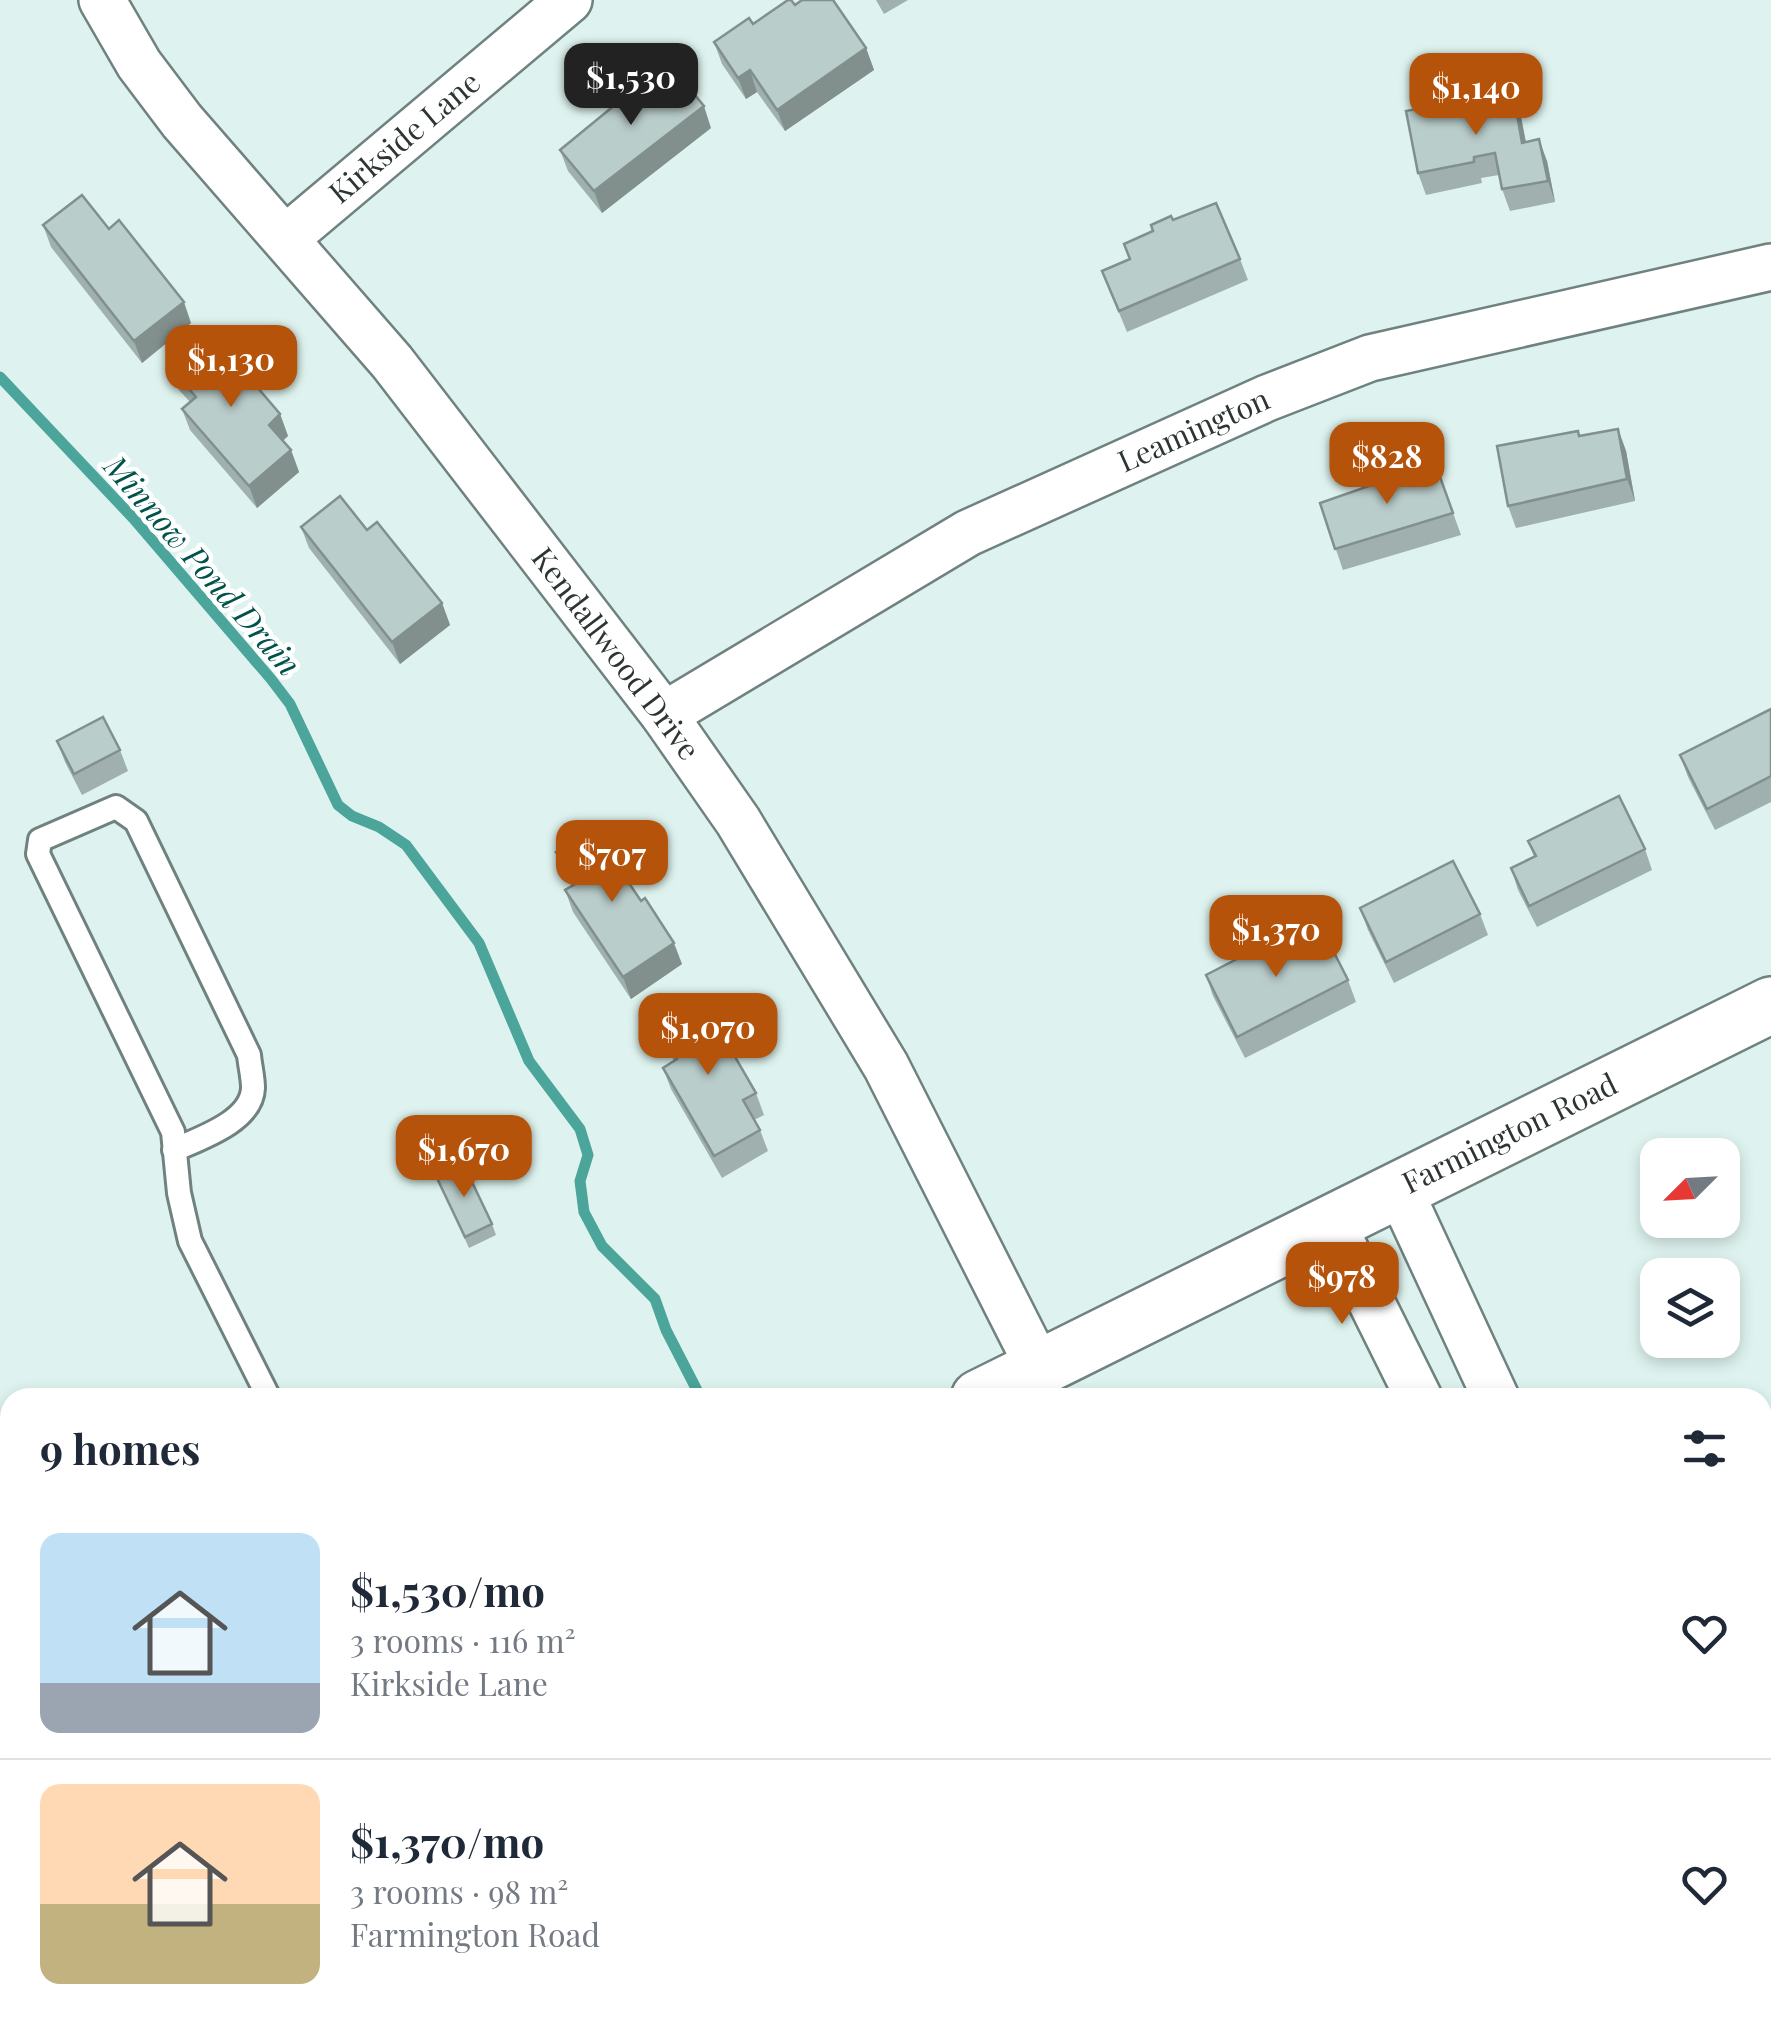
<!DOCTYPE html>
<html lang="en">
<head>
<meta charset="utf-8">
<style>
  :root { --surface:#fff; --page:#f2f2f3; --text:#1f2937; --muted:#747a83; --line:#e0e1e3; --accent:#b45309 }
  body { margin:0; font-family:"Playfair Display",serif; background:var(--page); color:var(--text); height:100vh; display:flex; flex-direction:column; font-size:38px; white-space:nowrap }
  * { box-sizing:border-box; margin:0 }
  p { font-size:32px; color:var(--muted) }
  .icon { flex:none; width:55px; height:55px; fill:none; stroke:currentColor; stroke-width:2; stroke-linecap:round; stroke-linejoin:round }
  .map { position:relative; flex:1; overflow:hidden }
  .panel { position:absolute; left:0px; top:1388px; width:1772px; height:642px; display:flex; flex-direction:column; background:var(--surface); border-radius:30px 30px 0 0; box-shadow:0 5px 15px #0003 }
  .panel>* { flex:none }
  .needle { width:65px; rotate:246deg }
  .buttons { position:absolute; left:1640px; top:1138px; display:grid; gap:20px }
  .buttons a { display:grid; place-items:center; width:100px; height:100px; border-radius:20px; background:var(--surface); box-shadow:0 5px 15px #0003; font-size:50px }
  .price { position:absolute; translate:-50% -85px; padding:0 22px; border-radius:20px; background:var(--accent); color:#fff; font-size:32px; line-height:65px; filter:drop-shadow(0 2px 5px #0008) }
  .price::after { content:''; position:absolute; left:50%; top:60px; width:30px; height:22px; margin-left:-15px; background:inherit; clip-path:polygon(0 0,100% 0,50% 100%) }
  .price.on { background:#222; color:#fff }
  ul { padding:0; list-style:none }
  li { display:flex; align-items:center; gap:30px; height:250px; padding:0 40px }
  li+li { border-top:2px solid var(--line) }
  li span { display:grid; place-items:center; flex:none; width:280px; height:200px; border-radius:20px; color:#555 }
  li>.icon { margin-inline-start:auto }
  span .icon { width:120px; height:120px; fill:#fffc; stroke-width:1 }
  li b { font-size:42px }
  h2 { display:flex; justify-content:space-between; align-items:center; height:120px; padding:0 40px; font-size:42px }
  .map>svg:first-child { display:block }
</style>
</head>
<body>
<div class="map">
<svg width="1771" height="2029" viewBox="0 0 1771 2029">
  <rect width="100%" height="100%" fill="#def3ef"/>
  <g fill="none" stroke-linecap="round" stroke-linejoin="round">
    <g stroke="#4ba59a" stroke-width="11">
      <polyline points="0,377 133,518 271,679 290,704 338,805 352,816 379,827 406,845 479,943 529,1061 580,1129 588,1155 580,1181 584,1212 602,1246 655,1299 666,1330 701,1398"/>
      <polyline points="1217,2020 1225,2029"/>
    </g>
    <defs>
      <path id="service" d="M 174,1150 C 201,1138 252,1121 253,1088 C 253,1077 250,1066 249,1055 L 136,821 L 116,807 L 40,840 L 38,854 L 173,1132 L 179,1193 L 190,1241 L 269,1398"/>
      <g id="minor">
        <polyline points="102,0 139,64 182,121 392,362 664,715 738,821 886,1066 1039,1368"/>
        <polyline points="286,238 569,0"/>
        <polyline points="664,715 968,533 1267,398 1370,358 1771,267"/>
        <polyline points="1399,1189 1496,1398"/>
        <polyline points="1332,1223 1419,1398"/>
        <polyline points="1762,1697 1771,1693"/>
        <polyline points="1762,1986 1771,1994"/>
        <polyline points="632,2020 637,2029"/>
        <polyline points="574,2029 590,2020"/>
      </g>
      <g id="tertiary">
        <polyline points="979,1398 1771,1005"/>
        <polyline points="0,1881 10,1876"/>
      </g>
    </defs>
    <use href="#service" stroke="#6f827f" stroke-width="28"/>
    <use href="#minor" stroke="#6f827f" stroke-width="50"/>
    <use href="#tertiary" stroke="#6f827f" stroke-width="60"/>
    <use href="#service" stroke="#fff" stroke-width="22"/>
    <use href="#minor" stroke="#fff" stroke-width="45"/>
    <use href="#tertiary" stroke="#fff" stroke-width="55"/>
  </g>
  <g fill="#9fb0ae">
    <polygon points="876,0 908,0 884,14"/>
    <polygon points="795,5 866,48 874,70 785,131 757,92 746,99 722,64 714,42"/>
    <polygon points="1520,112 1526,142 1547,161 1555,202 1510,211 1502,189 1499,175 1481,178 1482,183 1426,195 1418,173"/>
    <polygon points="711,128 602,213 568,171 560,150"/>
    <polygon points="1173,220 1240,259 1248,280 1127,332 1102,271 1129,259 1124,244"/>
    <polygon points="43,225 109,229 191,323 142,363 51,247"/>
    <polygon points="171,368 280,414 288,436 283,441 291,450 299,472 257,508 190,430 182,409 190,402 179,390"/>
    <polygon points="1618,429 1626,451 1635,501 1516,528 1508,506 1578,431 1580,436"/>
    <polygon points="1435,463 1461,535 1343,570 1320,503"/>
    <polygon points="301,527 442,603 450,625 400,664 309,548"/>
    <polygon points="1771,709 1771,802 1715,830 1688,777 1680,755"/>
    <polygon points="57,741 120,750 128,771 82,795 65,762"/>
    <polygon points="1528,841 1645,849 1652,870 1537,927 1518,890 1511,868 1534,857"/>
    <polygon points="556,852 682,964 631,999 573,912 565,890 572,886 564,874"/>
    <polygon points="1360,908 1480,914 1488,935 1394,983 1368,930"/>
    <polygon points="1273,949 1348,980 1356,1002 1245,1058 1213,996 1206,975"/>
    <polygon points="657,1023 756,1093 764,1115 754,1120 760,1130 768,1151 722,1178 671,1089 663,1068 674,1061 665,1045"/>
    <polygon points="436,1176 492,1224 496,1235 469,1248"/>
    <polygon points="1771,1446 1771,1538 1762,1542 1762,1450"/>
  </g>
  <g fill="#82908d">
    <polygon points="866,48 874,70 785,131 777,110"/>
    <polygon points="750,70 757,92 746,99 738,78"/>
    <polygon points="1513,91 1520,112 1530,164 1522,143"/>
    <polygon points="704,106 711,128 602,213 594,191"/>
    <polygon points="1539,139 1547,161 1555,202 1548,181"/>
    <polygon points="184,302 191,323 142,363 134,341"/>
    <polygon points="280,414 288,436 276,446 269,425"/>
    <polygon points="1618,429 1626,451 1635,501 1627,479"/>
    <polygon points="291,450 299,472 257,508 249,486"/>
    <polygon points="442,603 450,625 400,664 392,642"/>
    <polygon points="674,943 682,964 631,999 623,977"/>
  </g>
  <g fill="#b9cdca" stroke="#82908d" stroke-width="2.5">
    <polygon points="788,0 791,0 795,5 802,0 833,0 866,48 777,110 750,70 738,78 714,42 749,18 753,24"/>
    <polygon points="674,70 704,106 594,191 560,150 649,77 656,85"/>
    <polygon points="1513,91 1522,143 1539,139 1548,181 1502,189 1495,153 1474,157 1474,162 1418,173 1406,111"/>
    <polygon points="82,195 109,229 119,220 184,302 134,341 43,225"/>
    <polygon points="1216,203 1240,259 1119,311 1102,271 1130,259 1124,244 1153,231 1151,225 1171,216 1173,220"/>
    <polygon points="212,334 280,414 269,425 291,450 249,486 182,409 196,397 171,368"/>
    <polygon points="1618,429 1627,479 1508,506 1497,446 1578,431 1579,436"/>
    <polygon points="1435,463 1453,513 1335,549 1320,503"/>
    <polygon points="340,496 367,530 377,522 442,603 392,642 301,527"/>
    <polygon points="1771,709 1771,776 1707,809 1680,755"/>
    <polygon points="103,717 120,750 74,774 57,741"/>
    <polygon points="1619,796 1645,849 1529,906 1511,868 1536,856 1528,841"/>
    <polygon points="592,828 641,901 645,898 674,943 623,977 565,890 577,883 556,852"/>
    <polygon points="1453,861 1480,914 1386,962 1360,908"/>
    <polygon points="1320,925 1348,980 1237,1037 1206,975 1270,942 1273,949"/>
    <polygon points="701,998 756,1093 743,1100 760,1130 714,1156 663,1068 677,1059 657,1023"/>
    <polygon points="463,1163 492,1224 465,1237 436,1176"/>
    <polygon points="1771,1446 1771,1512 1762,1517 1762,1450"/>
  </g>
  <g text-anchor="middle" stroke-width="9" stroke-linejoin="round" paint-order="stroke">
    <g font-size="30" fill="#2d3533" stroke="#fff">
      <text transform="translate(405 138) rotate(-40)" y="10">Kirkside Lane</text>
      <text transform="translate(1194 431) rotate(-24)" y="10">Leamington</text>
      <text transform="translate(615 654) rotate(53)" y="10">Kendallwood Drive</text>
      <text transform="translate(1510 1134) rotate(-26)" y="10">Farmington Road</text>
    </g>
    <g font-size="32" font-style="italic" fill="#00534b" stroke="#fff">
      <text transform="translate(202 566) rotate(49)" y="11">Minnow Pond Drain</text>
    </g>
  </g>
</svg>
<div class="buttons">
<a><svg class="needle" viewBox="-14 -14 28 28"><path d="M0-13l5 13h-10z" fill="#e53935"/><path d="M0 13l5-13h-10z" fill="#747a83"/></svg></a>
<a><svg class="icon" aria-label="layers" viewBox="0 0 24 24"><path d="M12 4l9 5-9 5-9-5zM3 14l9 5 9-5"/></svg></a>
</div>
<b class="price on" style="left:631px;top:128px">$1,530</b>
<b class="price" style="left:1476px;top:138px">$1,140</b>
<b class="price" style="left:231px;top:410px">$1,130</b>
<b class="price" style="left:1387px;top:507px">$828</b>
<b class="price" style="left:612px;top:905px">$707</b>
<b class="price" style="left:1276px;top:980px">$1,370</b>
<b class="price" style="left:708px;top:1078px">$1,070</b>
<b class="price" style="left:464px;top:1200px">$1,670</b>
<b class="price" style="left:1342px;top:1327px">$978</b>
<section class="panel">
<h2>9 homes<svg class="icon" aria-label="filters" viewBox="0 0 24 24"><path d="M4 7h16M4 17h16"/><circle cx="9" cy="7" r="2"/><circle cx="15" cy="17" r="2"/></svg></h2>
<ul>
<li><span style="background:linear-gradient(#bfe0f5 75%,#9aa5b1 0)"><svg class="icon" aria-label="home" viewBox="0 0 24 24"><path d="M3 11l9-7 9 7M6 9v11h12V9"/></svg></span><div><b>$1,530/mo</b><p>3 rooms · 116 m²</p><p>Kirkside Lane</p></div><svg class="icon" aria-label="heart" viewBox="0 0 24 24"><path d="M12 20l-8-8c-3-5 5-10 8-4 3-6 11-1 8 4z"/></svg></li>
<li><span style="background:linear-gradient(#ffd9b3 60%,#c2b280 0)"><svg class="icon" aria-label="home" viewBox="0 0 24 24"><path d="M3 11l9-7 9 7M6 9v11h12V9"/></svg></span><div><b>$1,370/mo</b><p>3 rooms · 98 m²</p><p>Farmington Road</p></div><svg class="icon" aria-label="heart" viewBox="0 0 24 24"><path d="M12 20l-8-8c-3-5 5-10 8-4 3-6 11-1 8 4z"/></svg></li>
</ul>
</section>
</div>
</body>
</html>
